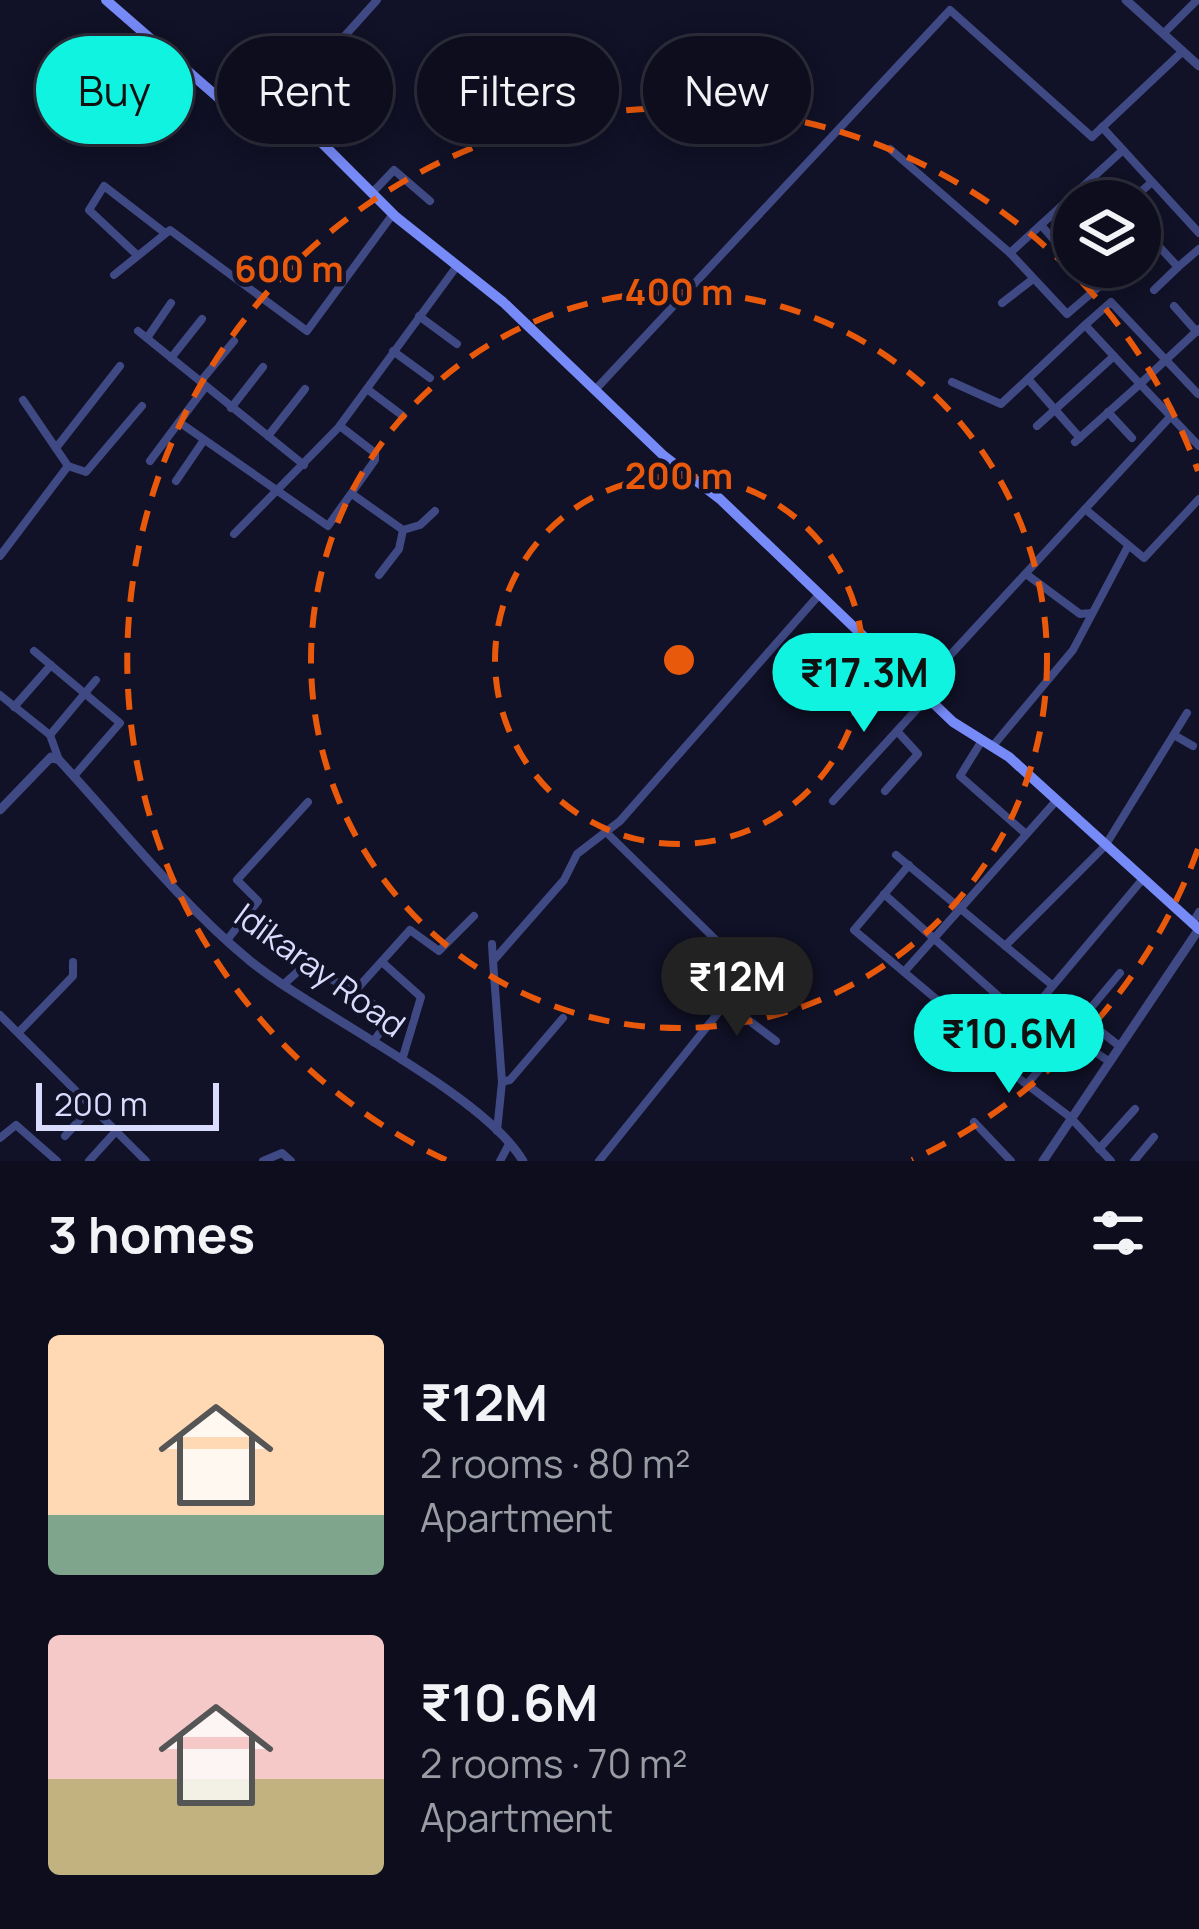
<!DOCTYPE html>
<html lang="en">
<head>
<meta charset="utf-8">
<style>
  :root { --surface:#0d0d1d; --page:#161626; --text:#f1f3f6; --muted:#9a9ca4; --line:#2d2d3b; --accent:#10f3e0 }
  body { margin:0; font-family:Manrope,sans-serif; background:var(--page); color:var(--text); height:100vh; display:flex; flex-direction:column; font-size:45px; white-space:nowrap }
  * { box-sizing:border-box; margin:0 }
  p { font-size:39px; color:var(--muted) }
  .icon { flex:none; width:66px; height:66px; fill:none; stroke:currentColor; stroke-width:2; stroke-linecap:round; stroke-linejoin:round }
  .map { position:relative; height:1161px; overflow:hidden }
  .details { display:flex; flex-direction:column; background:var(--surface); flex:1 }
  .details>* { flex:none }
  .top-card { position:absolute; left:36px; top:36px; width:1128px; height:108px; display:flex; gap:24px }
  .fabs { position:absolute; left:1053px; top:180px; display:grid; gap:24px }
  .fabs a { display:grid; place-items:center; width:108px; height:108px; border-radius:50%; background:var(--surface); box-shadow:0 6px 30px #0003,0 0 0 3px var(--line); font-size:60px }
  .scale { position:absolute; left:36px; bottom:30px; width:183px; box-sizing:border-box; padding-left:12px; border:6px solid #d9dcfd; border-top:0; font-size:33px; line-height:42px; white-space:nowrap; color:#d9dcfd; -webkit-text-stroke:9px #111127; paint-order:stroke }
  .price { position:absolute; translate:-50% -102px; padding:0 27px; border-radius:42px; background:var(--accent); color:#111; font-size:39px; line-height:78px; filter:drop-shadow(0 3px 6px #0008) }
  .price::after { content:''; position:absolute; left:50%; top:72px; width:36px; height:27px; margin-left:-18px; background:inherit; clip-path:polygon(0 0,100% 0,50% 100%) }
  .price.selected { background:#222; color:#fff }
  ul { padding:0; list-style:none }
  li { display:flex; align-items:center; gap:36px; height:300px; padding:0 48px }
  li span { display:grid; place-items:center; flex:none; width:336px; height:240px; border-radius:12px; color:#555 }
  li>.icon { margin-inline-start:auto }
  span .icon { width:144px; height:144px; fill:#fffc; stroke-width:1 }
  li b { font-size:51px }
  h2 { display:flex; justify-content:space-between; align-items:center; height:144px; padding:0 48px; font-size:51px }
  .tag { padding:0 42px; border-radius:54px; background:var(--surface); box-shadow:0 6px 30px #0003,0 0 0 3px var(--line); font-size:42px; line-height:108px }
  .tag.selected { background:var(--accent); color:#111 }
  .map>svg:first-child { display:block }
</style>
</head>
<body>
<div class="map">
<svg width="1199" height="1161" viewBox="0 0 1199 1161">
  <rect width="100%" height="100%" fill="#111127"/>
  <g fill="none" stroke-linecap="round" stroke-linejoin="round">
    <g stroke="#3f4984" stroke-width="8">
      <polyline points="1164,33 1197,0"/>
      <polyline points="278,120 288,99 377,0"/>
      <polyline points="1102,127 1199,233"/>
      <polyline points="890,149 1010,253 1067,314 1122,267"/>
      <polyline points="372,193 394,170 430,201"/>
      <polyline points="1130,201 1152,182"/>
      <polyline points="1041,225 1074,263"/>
      <polyline points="1140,251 1153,240 1178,267 1199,249"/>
      <polyline points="1010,253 1123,150"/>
      <polyline points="137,255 89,210 104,186 165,233"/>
      <polyline points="1078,267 1097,288"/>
      <polyline points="114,275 170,230 307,331 393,214"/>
      <polyline points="1154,290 1178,267"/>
      <polyline points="1002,303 1033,279"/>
      <polyline points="1174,306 1197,332"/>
      <polyline points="419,316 457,344"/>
      <polyline points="1085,325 1111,302 1198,394"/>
      <polyline points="1199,329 1140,384 1199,446"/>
      <polyline points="138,331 304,465"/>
      <polyline points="147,338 171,303"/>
      <polyline points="393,351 430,378"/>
      <polyline points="171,358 202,319"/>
      <polyline points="1028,379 1080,438"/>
      <polyline points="201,381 234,341"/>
      <polyline points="952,382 1001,404 1085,325 1140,384 1075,442"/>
      <polyline points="367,389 403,416"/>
      <polyline points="595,390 950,10 1092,137 1183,51"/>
      <polyline points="231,408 263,367"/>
      <polyline points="1108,412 1132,438"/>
      <polyline points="179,422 328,526 375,460 375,453 340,426"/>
      <polyline points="1037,426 1114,356"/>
      <polyline points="268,436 305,389"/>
      <polyline points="56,448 120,366"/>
      <polyline points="150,461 206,386"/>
      <polyline points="68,466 86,472 142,406"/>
      <polyline points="176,481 204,440"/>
      <polyline points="352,494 403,530 399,549 379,575"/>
      <polyline points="1085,509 1144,558 1199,499"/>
      <polyline points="403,530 420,525 435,511"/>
      <polyline points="234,534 338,428 457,266"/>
      <polyline points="0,556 68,466 23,400"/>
      <polyline points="1026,574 1080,614 1092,613"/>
      <polyline points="34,651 120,723 74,776"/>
      <polyline points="919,689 1170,417"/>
      <polyline points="0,695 50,735 59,760"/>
      <polyline points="14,707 51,665"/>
      <polyline points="50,735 96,680"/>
      <polyline points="1174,735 1193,746"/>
      <polyline points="981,742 960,776 1026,834"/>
      <polyline points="992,747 1073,650 1127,548"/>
      <polyline points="885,791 918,754 897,731"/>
      <polyline points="833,801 927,698"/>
      <polyline points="607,833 719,943 718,959 735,982"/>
      <polyline points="896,855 1052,985"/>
      <polyline points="909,865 854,930 998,1051 1001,1065 1070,1117 1111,1161"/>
      <polyline points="884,894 1024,1019"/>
      <polyline points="1192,924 1199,912"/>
      <polyline points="227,940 258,901 237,880 308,802"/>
      <polyline points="492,944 493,961 564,880 577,854 620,821 818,596"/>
      <polyline points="1005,946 1105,846 1187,713"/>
      <polyline points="493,961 502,1082 497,1131"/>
      <polyline points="382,962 421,997 402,1060"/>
      <polyline points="904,972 1056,801"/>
      <polyline points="284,984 304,966 355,991 391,1017 373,1042"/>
      <polyline points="355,991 410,930 439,951 474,916"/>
      <polyline points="726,1003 776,1041"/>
      <polyline points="0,1015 146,1161"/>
      <polyline points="1081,1016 1118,1045"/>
      <polyline points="19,1032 73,976 73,962"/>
      <polyline points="1068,1034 1107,1060"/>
      <polyline points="998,1051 1142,880"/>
      <polyline points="502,1082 510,1080 563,1018"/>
      <polyline points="1028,1083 1120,973"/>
      <polyline points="974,1122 1011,1161"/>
      <polyline points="65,1136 93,1105"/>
      <polyline points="0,1138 16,1125 57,1161"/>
      <polyline points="1099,1149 1135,1109"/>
      <polyline points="89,1161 117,1130"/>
      <polyline points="263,1161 282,1153 291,1161"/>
      <polyline points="500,1161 509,1144"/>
      <polyline points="599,1161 726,1003 723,997 740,977"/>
      <polyline points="1134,1161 1154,1137"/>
    </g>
    <g stroke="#3f4984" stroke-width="9">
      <polyline points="1126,0 1199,66"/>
      <path d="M 0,810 L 51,757 L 59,760 C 121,827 178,901 249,960 C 316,1015 483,1093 523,1161"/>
      <polyline points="1043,1161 1199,929"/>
    </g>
    <polyline stroke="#768af8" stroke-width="10" points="106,0 244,120 262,129 293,116 298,119 396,217 503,302 664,456 720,499 953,722 1009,757 1199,929"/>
  </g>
  <g fill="none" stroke="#e8590c" stroke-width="6" stroke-dasharray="21 15">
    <circle cx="679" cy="660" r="184"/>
    <circle cx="679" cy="660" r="368"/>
    <path d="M1198 849A552 552 0 0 1 912 1160M446 1160A552 552 0 1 1 1198 471"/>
  </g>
  <g text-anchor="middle" stroke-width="9" stroke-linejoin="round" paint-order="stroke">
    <g font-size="33" fill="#d9dcfd" stroke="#111127">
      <text transform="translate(320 970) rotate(36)" y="12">Idikaray Road</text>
    </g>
  </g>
  <circle cx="679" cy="660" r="18" fill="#e8590c" stroke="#111127" stroke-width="6"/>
  <g font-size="36" text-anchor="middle" font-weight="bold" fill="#e8590c" stroke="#111127" stroke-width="9" stroke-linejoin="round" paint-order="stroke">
    <text x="289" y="282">600 m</text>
    <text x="679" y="305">400 m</text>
    <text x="679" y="489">200 m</text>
  </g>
</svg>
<div class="fabs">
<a><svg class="icon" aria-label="layers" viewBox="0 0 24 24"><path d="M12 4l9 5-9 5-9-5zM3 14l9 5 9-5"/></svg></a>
</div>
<div class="scale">200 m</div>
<b class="price" style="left:864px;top:735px">₹17.3M</b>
<b class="price selected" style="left:737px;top:1039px">₹12M</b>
<b class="price" style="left:1009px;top:1096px">₹10.6M</b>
<div class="top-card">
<a class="tag selected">Buy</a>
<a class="tag">Rent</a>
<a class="tag">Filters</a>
<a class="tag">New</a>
</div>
</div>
<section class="details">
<h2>3 homes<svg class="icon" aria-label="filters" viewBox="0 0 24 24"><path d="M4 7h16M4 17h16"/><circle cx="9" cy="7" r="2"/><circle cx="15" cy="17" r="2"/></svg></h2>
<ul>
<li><span style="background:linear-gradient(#ffd9b3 75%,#7fa58c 0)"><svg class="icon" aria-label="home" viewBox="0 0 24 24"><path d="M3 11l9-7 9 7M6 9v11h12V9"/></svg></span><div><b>₹12M</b><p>2 rooms · 80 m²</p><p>Apartment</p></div></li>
<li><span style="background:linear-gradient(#f6c9c9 60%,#c2b280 0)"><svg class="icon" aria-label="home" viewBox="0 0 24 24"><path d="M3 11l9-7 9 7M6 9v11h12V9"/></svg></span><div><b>₹10.6M</b><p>2 rooms · 70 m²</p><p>Apartment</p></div></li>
</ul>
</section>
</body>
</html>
